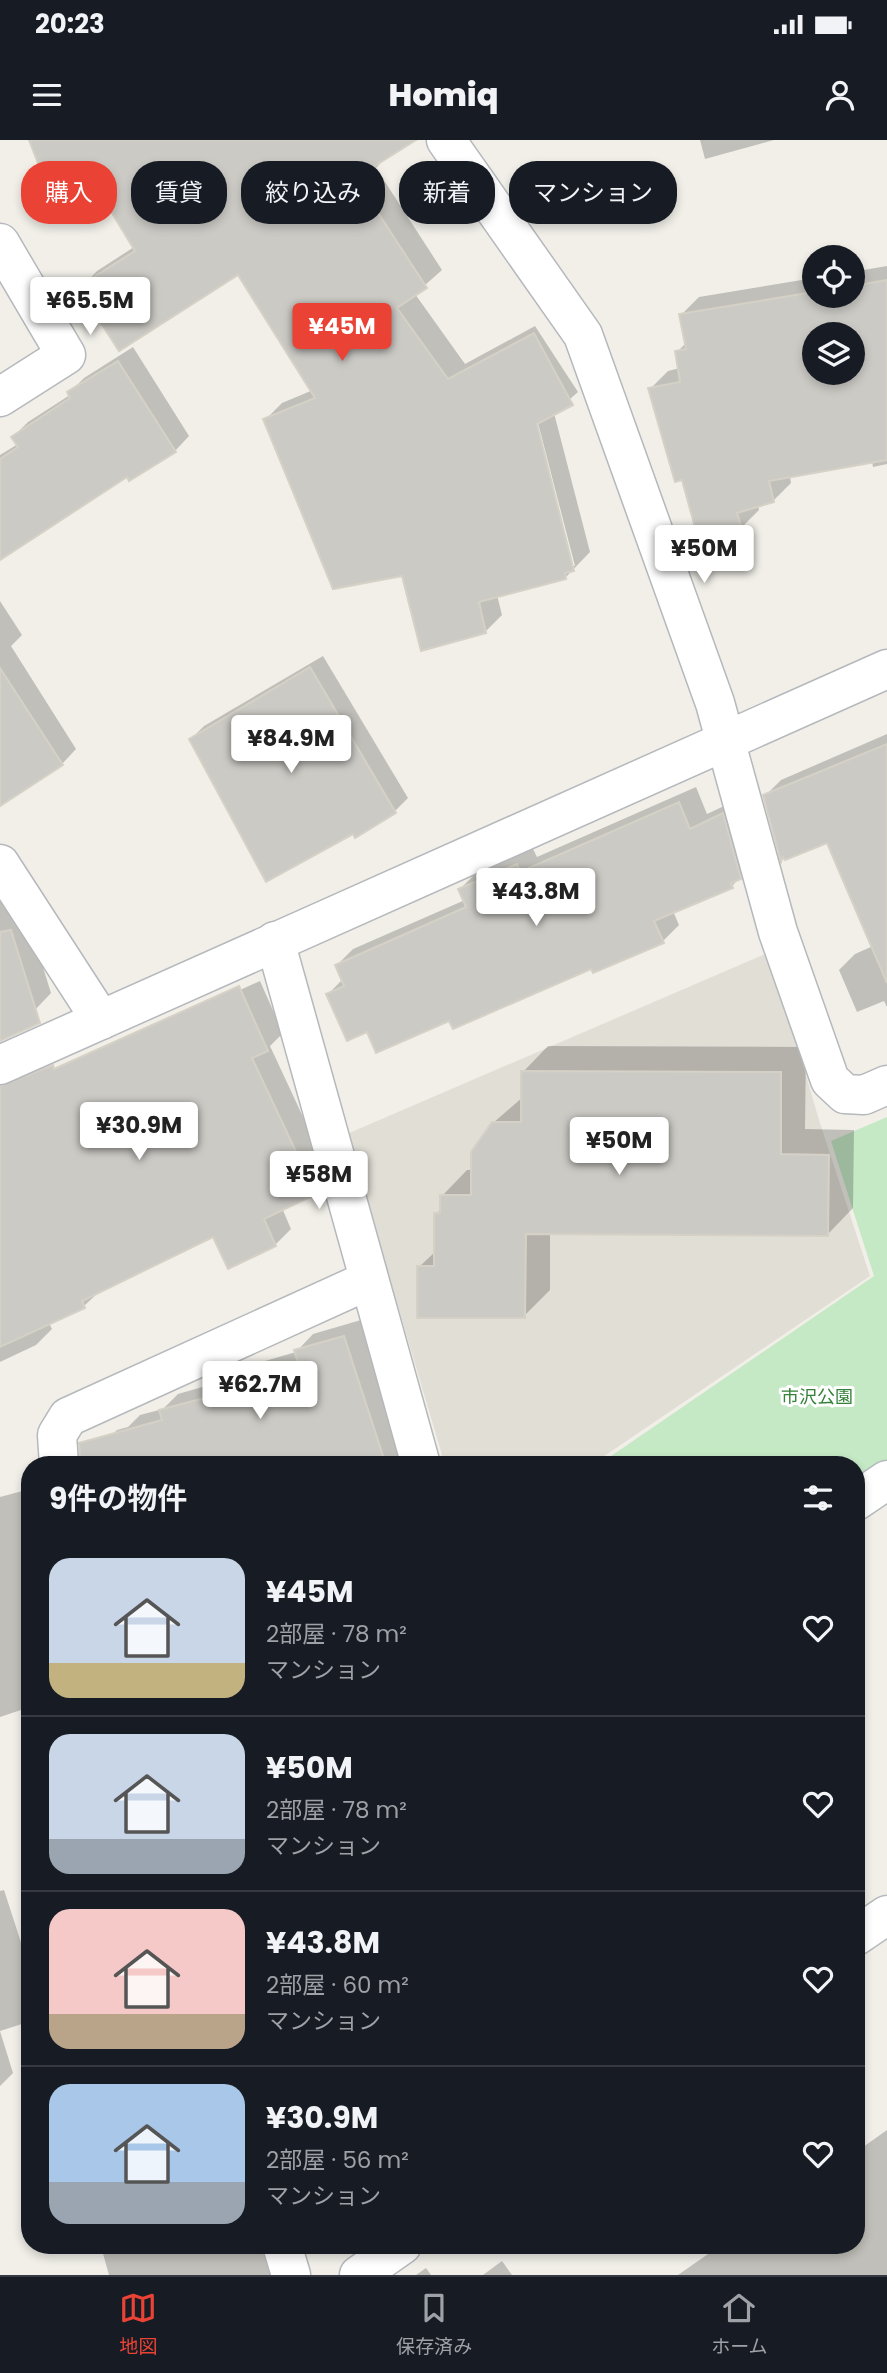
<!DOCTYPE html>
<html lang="ja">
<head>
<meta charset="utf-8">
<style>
  :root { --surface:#171b24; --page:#242831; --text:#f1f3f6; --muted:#9ea1a6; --line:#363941; --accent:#ea4335 }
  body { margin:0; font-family:Poppins,"Noto Sans JP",sans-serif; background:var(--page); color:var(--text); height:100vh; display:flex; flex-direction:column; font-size:26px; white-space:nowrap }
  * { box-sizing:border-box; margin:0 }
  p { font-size:23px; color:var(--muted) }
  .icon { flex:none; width:38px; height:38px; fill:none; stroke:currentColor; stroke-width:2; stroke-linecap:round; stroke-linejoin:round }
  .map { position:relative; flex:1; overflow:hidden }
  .panel { position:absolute; left:21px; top:1316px; width:844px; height:798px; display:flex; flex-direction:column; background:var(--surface); border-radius:28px; box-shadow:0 4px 10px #0003 }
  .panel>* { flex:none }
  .guide { position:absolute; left:21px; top:21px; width:845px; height:63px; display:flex; gap:14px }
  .tools { position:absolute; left:802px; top:105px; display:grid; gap:14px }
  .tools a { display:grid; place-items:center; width:63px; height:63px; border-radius:50%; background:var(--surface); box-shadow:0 4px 10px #0003; font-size:35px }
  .price { position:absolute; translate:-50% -60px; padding:0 16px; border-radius:7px; background:#fff; color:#222; font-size:23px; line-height:46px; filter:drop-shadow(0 2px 4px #0008) }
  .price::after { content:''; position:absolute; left:50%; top:42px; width:21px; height:16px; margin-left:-10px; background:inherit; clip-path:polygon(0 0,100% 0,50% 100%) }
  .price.selected { background:var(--accent); color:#fff }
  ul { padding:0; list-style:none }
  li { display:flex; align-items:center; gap:21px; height:175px; padding:0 28px }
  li+li { border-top:2px solid var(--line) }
  li span { display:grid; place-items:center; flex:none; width:196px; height:140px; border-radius:21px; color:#555 }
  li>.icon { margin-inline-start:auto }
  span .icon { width:84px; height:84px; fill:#fffc; stroke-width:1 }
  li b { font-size:30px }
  h2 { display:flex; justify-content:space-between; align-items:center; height:84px; padding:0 28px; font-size:30px }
  .pill { padding:0 24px; border-radius:28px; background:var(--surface); box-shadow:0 4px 10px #0003; font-size:24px; line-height:63px }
  .pill.selected { background:var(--accent); color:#fff }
  .status { display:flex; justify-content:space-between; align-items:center; height:49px; padding:0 35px; background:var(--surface); direction:ltr }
  .status svg { height:19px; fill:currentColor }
  header { display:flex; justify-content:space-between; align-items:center; height:91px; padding:0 28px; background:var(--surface); font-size:32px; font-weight:800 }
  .menu { display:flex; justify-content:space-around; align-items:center; height:98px; border-top:2px solid var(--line); background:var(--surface); font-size:19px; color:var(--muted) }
  .menu a { display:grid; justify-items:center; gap:4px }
  .menu .selected { color:var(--accent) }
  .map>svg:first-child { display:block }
</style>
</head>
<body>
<div class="status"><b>20:23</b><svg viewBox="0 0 49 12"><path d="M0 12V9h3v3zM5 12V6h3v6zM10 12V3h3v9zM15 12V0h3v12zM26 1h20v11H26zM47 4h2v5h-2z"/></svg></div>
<header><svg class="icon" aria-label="menu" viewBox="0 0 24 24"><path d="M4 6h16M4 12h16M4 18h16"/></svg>Homiq<svg class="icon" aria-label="person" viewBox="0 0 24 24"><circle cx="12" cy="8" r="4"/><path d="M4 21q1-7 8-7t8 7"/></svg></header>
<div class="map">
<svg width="887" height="2135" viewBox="0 0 887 2135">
  <rect width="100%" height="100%" fill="#f1efe8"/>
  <polygon fill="#e1ded6" points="770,812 819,980 870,1136 591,1325 445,1325 347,994"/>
  <polygon fill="#c5e8c5" points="887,977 887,1320 856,1342 856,1325 598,1325 874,1136 831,1001"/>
  <g fill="#0003" fill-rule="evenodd">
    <path d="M 30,0 L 403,0 L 376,28 L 442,130 L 415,154 L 465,224 L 535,186 L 578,252 L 554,273 L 590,412 L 565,438 L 497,455 L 502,475 L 485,492 L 404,434 L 265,280 L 282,263 L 313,250 L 239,132 L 81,148 L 97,131 L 134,107 L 93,40 ZM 536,275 L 575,426 L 571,426 L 533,276 Z"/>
    <polygon points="700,0 774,0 705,19"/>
    <path d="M 887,126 L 887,324 L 873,327 L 872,321 L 790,336 L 791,343 L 773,361 L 758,365 L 759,370 L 741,388 L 684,338 L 650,249 L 668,231 L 680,228 L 677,212 L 686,203 L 681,175 L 699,157 L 814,138 L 814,156 L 852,156 L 852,132 ZM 814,194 L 852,194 L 852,233 L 814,233 Z"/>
    <polygon points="133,207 189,296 175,311 127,335 0,418 0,315 18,304 13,297 28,282 70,255 69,253 84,238"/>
    <polygon points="0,461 22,495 11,506 76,609 62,624 0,624"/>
    <polygon points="323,516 408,658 395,671 356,695 191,599 204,586"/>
    <polygon points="887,594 887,867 884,861 857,872 839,830 855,814 873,806 828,700 765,656 781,640"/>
    <polygon points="696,647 707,674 739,659 756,721 732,746 673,771 679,785 663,801 450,879 368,890 328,854 343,839 337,825 353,809 465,760 460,749 476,733 533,709 537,717"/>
    <polygon points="0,726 30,786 51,853 35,870 0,880"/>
    <polygon points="260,841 283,893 270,906 331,1037 315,1053 282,1068 291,1089 275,1105 214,1095 101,1150 84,1166 49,1183 52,1189 36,1205 0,1222 0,959"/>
    <polygon points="548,906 806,907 805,989 854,990 853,1068 828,1094 550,1092 550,1150 524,1176 419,1127 436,1111 436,1074 442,1068 442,1056 467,1030 473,1030 493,983 523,957 523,932"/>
    <polygon points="361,1180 408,1325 105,1325 100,1307 117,1290 128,1287 140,1275 163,1269 178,1254 216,1243 228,1232 296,1212 313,1194"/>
    <polygon points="30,1349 30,1567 0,1577 0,1357"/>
    <polygon points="4,1750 30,1830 30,1878 25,1883 0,1891 13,1933 0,1946 0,1751"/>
    <polygon points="887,1990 887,2135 678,2135 721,2105 856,2105 856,2012"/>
    <polygon points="106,2105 263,2105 271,2135 109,2135 102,2110"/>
    <polygon points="502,2121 512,2135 483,2135"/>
    <polygon points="426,2128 431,2135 416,2135"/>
  </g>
  <g fill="#cccac5" stroke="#d6d1c6" stroke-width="2" fill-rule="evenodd">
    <polygon points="29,0 416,0 362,34 366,40 360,45 427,148 397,168 448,239 534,193 573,265 537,284 574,431 565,433 566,439 479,462 486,493 421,511 402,436 333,449 263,279 315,258 238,135 119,211 78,147 135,111 93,42 52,59"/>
    <path d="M 887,140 L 887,320 L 769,341 L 774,362 L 737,373 L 742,389 L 699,402 L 682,340 L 675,342 L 648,248 L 680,242 L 675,211 L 686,209 L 679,174 L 814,152 L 814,156 L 852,156 L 852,146 ZM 814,194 L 852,194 L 852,233 L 814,233 Z"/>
    <polygon points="118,221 176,312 129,341 127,337 0,420 0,319 18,307 11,297 70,258 67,252"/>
    <polygon points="310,527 396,673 355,698 353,694 266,742 189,599"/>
    <polygon points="0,528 63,625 0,666"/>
    <polygon points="887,604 887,843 827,703 785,720 783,717 781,722 763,655"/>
    <polygon points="679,662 690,689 723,673 741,739 731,743 733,748 654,781 664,803 593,833 591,829 453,889 449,881 376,913 367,892 347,901 326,854 344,846 335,825 466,767 458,749 517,724 520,732"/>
    <polygon points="11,790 40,883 0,901 0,792"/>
    <polygon points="239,846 268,911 252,918 316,1054 264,1079 276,1106 228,1129 213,1097 82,1161 85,1168 0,1207 0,946 53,925 54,929"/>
    <polygon points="521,931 781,932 781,1014 829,1015 828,1096 526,1094 525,1178 417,1178 417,1126 434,1126 434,1073 440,1073 440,1055 471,1055 471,1012 492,982 521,982"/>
    <polygon points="344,1196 386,1325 81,1325 79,1303 162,1280 159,1270 212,1256 209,1248 298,1223 294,1210"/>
  </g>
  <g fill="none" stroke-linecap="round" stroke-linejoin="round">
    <defs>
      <g id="street">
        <polyline points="446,0 583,195 715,563 778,792 830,940 845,954 864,955 887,945"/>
        <polyline points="0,103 66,215 0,257"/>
        <polyline points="0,724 101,880"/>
        <polyline points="275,801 421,1325"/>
        <polyline points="0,925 887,529"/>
        <polyline points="59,1325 57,1295 68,1277 369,1140"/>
        <polyline points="856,1361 887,1340"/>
        <polyline points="856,1796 887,1775"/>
        <polyline points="282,2105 291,2135"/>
        <polyline points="359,2135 402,2105"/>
      </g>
    </defs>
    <use href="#street" stroke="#b5b8bc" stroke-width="41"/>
    <use href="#street" stroke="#fff" stroke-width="38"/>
  </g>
  <g text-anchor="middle" stroke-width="6" stroke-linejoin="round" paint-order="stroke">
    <g font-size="18" fill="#348238" stroke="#fff">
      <text x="817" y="1263">市沢公園</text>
    </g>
  </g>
</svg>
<div class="tools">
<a><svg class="icon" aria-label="locate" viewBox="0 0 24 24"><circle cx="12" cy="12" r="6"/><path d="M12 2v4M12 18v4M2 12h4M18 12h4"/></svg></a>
<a><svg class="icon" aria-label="layers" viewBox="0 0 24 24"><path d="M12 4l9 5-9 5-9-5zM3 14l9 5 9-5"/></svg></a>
</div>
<b class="price" style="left:90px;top:197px">¥65.5M</b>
<b class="price selected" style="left:342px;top:223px">¥45M</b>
<b class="price" style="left:704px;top:445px">¥50M</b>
<b class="price" style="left:291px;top:635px">¥84.9M</b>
<b class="price" style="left:536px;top:788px">¥43.8M</b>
<b class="price" style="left:139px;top:1022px">¥30.9M</b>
<b class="price" style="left:619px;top:1037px">¥50M</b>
<b class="price" style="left:319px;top:1071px">¥58M</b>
<b class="price" style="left:260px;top:1281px">¥62.7M</b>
<div class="guide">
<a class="pill selected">購入</a>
<a class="pill">賃貸</a>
<a class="pill">絞り込み</a>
<a class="pill">新着</a>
<a class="pill">マンション</a>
</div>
<section class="panel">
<h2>9件の物件<svg class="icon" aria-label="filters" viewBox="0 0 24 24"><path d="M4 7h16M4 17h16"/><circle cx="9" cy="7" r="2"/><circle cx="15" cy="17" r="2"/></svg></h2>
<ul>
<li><span style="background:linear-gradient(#c9d6e8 75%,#c2b280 0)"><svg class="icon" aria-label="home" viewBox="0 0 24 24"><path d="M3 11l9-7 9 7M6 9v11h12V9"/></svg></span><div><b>¥45M</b><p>2部屋 · 78 m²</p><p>マンション</p></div><svg class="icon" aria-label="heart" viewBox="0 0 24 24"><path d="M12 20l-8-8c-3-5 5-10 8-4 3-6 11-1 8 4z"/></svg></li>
<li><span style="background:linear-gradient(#c9d6e8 75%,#9aa5b1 0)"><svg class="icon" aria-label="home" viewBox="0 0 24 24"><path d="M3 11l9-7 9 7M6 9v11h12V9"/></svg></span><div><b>¥50M</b><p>2部屋 · 78 m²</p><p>マンション</p></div><svg class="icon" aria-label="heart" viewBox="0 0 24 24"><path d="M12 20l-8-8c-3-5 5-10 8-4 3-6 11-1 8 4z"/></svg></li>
<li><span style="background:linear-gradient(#f6c9c9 75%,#b9a48a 0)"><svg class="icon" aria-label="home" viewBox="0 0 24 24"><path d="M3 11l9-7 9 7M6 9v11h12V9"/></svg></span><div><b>¥43.8M</b><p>2部屋 · 60 m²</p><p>マンション</p></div><svg class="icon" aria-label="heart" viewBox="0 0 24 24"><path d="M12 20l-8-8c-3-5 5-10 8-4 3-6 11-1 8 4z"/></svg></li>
<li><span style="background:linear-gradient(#a9c7e8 70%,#9aa5b1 0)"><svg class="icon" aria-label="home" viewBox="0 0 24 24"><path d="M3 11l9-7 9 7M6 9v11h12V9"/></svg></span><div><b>¥30.9M</b><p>2部屋 · 56 m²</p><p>マンション</p></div><svg class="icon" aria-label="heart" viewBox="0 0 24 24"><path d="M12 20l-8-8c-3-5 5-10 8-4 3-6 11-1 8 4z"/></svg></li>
</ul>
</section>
</div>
<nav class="menu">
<a class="selected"><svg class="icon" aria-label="map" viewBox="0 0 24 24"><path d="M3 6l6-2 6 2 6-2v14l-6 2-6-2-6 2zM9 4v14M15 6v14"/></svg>地図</a>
<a><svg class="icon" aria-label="saved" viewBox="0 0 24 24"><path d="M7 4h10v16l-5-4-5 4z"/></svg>保存済み</a>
<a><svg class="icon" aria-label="home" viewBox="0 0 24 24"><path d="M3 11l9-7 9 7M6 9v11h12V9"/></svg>ホーム</a>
</nav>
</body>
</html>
